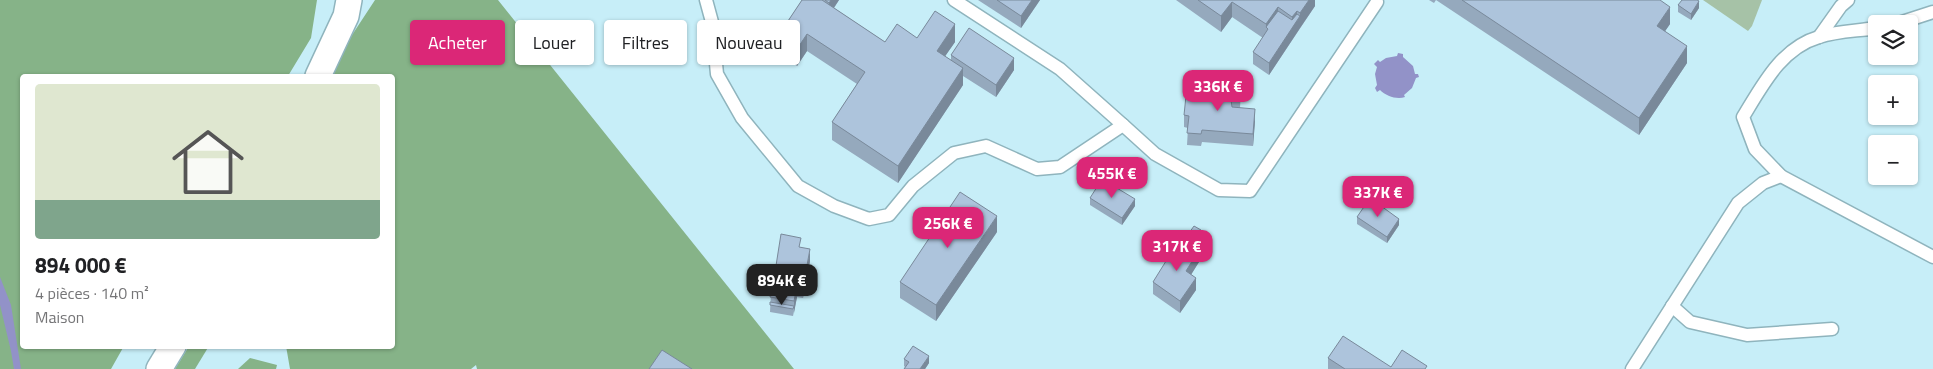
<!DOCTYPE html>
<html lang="fr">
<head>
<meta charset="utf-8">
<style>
  :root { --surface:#fff; --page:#f6f6f6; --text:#202124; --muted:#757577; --line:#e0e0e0; --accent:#db2777 }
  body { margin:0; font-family:"Titillium Web",sans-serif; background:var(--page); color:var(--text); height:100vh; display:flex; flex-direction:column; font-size:19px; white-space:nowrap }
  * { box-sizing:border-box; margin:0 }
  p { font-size:16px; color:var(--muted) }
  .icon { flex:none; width:28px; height:28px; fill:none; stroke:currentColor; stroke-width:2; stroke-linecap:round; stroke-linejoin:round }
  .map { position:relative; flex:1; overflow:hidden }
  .drawer { position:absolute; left:20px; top:74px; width:375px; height:275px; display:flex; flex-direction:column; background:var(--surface); border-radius:5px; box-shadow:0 1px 4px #0004 }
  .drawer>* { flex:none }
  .top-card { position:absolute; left:410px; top:20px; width:475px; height:45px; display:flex; gap:10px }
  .controls { position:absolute; left:1868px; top:15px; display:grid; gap:10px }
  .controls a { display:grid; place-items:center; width:50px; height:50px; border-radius:5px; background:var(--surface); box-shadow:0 1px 4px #0004; font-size:25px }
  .price { position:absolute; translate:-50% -42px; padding:0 11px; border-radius:10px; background:var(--accent); color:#fff; font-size:16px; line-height:32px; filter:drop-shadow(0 1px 2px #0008) }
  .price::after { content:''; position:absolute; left:50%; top:30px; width:15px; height:11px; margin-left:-8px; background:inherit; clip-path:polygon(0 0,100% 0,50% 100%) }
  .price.current { background:#222; color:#fff }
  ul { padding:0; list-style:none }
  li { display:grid; align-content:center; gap:10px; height:265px; padding:0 15px }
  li+li { border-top:1px solid var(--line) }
  li span { display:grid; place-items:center; height:155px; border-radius:5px; color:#555 }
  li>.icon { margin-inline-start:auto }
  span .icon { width:90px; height:90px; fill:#fffc; stroke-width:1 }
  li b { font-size:21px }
  .pill { padding:0 18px; border-radius:5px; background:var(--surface); box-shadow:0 1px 4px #0004; font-size:18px; line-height:45px }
  .pill.current { background:var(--accent); color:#fff }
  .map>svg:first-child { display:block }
</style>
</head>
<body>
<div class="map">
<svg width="1933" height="369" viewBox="0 0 1933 369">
  <rect width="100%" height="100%" fill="#c7eef8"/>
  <polygon fill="#a6c2a7" points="1703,0 1762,0 1752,26 1748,31"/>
  <g fill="#86b388">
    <polygon points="0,0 317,0 311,38 288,76 22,76 22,346 124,346 111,369 0,369"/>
    <polygon points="375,0 498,0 794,369 477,369 476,365 471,369 290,369 286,346 392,346 392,76 331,76 352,35"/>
    <polygon points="189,346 209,346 195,369 175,369"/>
    <polygon points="250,358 277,365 276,369 238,369"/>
  </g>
  <g fill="#9292c8">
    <path d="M 1398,53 L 1403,54 L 1403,57 L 1413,66 L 1415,74 L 1418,74 L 1419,77 L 1416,78 L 1412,88 L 1404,95 L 1405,97 C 1397,100 1386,96 1380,90 L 1377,92 L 1375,88 L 1377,85 L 1375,74 L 1377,67 L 1374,64 L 1378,60 L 1380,62 L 1386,58 L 1397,56 Z"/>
    <polygon points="0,277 11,305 21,369 14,369 11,351 0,305"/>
  </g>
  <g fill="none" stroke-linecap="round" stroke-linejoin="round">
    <defs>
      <g id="lane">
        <polyline points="706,0 712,22 717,74 742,118 798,186 834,206 869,219 889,215 913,186 954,153 986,146 1037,169 1060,167 1123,125 1155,154 1219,190 1250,191 1377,2"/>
        <polyline points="954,0 1060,69 1123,125"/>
        <polyline points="1896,24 1933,12"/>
        <path d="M 1876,28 C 1858,31 1837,31 1819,37 C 1781,48 1762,86 1743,117 L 1755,149 L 1781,176 L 1933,257"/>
        <polyline points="1819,37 1841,6 1848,0"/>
        <polyline points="1672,306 1690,322 1747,335 1832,329"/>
        <polyline points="1632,369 1738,203 1763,183 1781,176"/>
      </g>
      <g id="street">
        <polyline points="318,76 346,16 349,0"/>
        <polyline points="159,369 173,346"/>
      </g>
    </defs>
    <use href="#lane" stroke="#8fb4bd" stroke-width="15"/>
    <use href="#street" stroke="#8fb4bd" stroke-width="28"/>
    <use href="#lane" stroke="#fff" stroke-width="12"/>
    <use href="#street" stroke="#fff" stroke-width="25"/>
  </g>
  <g fill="#95a9bd">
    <polygon points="802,0 839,0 834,8 885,42 917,38 955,42 945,56 951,60 951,55 1014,70 996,97 963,76 963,85 898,183 832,140 832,122 857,84 807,51 797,66 778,54 778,36"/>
    <polygon points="978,0 1040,0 1021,28"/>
    <polygon points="1176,0 1315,0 1315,6 1269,75 1253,64 1253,52 1263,38 1232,17 1221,32"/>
    <polygon points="1429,0 1436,0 1434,3"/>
    <polygon points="1436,0 1660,0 1670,24 1665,31 1687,63 1639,135"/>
    <polygon points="1678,5 1699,8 1691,20 1678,12"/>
    <polygon points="1241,90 1240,108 1255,121 1253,146 1202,142 1201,146 1187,145 1188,128 1184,127 1184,115 1199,97"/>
    <polygon points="1090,198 1135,206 1122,225 1090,205"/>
    <polygon points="1357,217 1399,225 1387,243 1357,224"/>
    <polygon points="997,232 936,321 900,298 900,282"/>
    <polygon points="1201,237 1200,239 1207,250 1191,274 1196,290 1180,313 1153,294 1153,282 1179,247"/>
    <polygon points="801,247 810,261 803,298 797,297 793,316 770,312 771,293 769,292 769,280 775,272"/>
    <polygon points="1328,358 1391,367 1427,369 1328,369"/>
    <polygon points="904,359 929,363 925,369 904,369 905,367 904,366"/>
  </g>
  <g fill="#79899a">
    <polygon points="831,0 839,0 829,15 829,3"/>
    <polygon points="1032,0 1040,0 1021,28 1021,16"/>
    <polygon points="1309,0 1315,0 1315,6 1300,28 1300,13"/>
    <polygon points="1699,1 1699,8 1691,20 1691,14"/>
    <polygon points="1232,2 1232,17 1221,32 1221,16"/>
    <polygon points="1278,7 1278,23 1268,29 1266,27 1266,24"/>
    <polygon points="1670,7 1670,24 1657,43 1657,26"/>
    <polygon points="1297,11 1297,21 1300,16 1300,28 1269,75 1269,63 1292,28 1292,17"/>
    <polygon points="955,24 955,42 937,68 937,51"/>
    <polygon points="807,34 807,51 797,66 797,49"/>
    <polygon points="1687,46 1687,63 1639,135 1639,118"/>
    <polygon points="1014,58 1014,70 996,97 996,85"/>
    <polygon points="963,68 963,85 898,183 898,166"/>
    <polygon points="1255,109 1255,121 1253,146 1253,134"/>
    <polygon points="1135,199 1135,206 1122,225 1122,218"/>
    <polygon points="997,216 997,232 936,321 936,305"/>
    <polygon points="1399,219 1399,225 1387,243 1387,237"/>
    <polygon points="1201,230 1201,237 1196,244 1196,237"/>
    <polygon points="1207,243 1207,250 1199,262 1199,255"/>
    <polygon points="810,249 810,261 803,298 805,276"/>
    <polygon points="1199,250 1199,262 1186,283 1186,271"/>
    <polygon points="799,275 799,287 797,290 797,297 794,313 794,301"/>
    <polygon points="1196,278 1196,290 1180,313 1180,301"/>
    <polygon points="929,356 929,363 925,369 920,369"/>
  </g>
  <g fill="#adc4dc" stroke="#79899a">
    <polygon points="802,0 822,0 885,42 897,24 917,38 935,11 955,24 937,51 963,68 898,166 832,122 865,72 807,34 797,49 778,36"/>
    <polygon points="825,0 831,0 829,3"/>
    <polygon points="997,0 1032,0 1021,16"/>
    <polygon points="1198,0 1309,0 1300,13 1297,11 1292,17 1278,7 1266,24 1232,2 1221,16"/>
    <polygon points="1462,0 1660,0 1670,7 1657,26 1687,46 1639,118"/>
    <polygon points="1682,0 1697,0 1699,1 1691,14 1678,5"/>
    <polygon points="1278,11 1292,20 1297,14 1300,16 1269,63 1253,52 1268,29 1266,27"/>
    <polygon points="969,28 1014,58 996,85 951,55"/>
    <polygon points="1200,86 1241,90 1240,100 1231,100 1232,107 1255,109 1253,134 1202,130 1201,134 1187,133 1189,116 1184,115 1186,96 1199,97"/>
    <polygon points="1102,179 1135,199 1122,218 1090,198"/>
    <polygon points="960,192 997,216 936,305 900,282"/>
    <polygon points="1370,198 1399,219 1387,237 1357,217"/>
    <polygon points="1194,226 1201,230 1196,237 1207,243 1199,255 1199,250 1190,244 1186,251 1179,247"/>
    <polygon points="781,234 801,238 799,247 810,249 805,276 799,275 794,301 770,297 773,281 769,280 770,271 775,272"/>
    <polygon points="1190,244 1199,250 1186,271 1196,278 1180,301 1153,282 1176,245 1186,251"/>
    <polygon points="799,280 805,281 803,291 797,290"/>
    <polygon points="770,302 794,306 793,309 770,305"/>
    <polygon points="1343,336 1391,367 1402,350 1427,366 1425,369 1345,369 1328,358"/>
    <polygon points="913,346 929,356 920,369 904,369 909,362 904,359"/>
    <polygon points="662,350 692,369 649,369"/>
  </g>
</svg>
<div class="controls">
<a><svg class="icon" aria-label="layers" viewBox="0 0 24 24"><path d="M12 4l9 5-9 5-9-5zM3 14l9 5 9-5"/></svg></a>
<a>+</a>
<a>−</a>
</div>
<b class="price" style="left:1218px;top:112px">336K €</b>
<b class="price" style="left:1112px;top:199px">455K €</b>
<b class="price" style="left:1378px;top:218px">337K €</b>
<b class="price" style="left:948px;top:249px">256K €</b>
<b class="price" style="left:1177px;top:272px">317K €</b>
<b class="price current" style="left:782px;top:306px">894K €</b>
<div class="top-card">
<a class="pill current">Acheter</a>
<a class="pill">Louer</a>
<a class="pill">Filtres</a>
<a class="pill">Nouveau</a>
</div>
<section class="drawer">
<ul>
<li><span style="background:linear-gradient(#dfe7d0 75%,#7fa58c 0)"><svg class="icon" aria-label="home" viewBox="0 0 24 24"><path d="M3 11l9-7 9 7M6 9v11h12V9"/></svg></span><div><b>894 000 €</b><p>4 pièces · 140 m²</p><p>Maison</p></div></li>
</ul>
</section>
</div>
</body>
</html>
